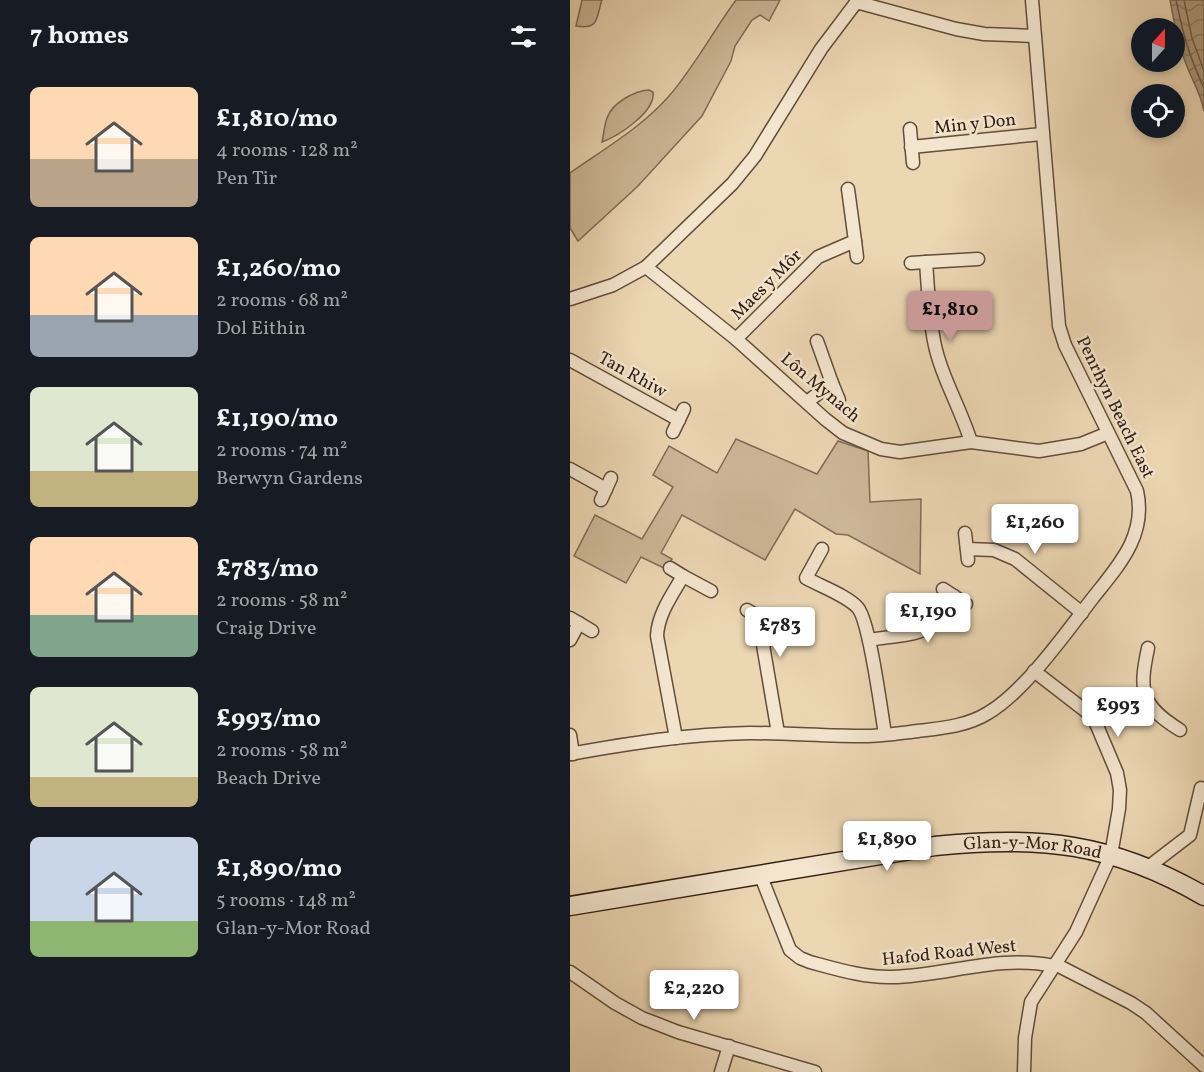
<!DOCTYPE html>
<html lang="en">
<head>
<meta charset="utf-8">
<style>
  :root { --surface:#171b24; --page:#242831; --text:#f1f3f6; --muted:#9ea1a6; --accent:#c59692 }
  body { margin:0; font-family:Vollkorn,serif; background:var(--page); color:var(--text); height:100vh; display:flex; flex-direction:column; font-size:22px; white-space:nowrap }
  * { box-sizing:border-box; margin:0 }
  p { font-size:20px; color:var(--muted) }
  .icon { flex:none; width:33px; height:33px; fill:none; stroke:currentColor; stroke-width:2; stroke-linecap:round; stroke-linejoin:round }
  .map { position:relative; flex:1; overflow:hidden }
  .details { display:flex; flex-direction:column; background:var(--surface); width:570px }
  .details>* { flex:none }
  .needle { width:39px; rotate:21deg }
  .buttons { position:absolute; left:561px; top:18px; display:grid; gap:12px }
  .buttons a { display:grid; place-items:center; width:54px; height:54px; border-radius:50%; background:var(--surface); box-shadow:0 3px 9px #0003; font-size:30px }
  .price { position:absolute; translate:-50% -51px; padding:0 14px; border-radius:6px; background:#fff; color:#222; font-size:20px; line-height:39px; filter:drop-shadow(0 2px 3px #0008) }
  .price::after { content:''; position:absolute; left:50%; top:36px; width:18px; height:14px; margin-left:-9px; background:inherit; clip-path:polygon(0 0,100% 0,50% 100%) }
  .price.active { background:var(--accent); color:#111 }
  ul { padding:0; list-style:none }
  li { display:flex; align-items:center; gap:18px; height:150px; padding:0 30px }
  li span { display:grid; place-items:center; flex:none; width:168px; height:120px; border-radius:9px; color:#555 }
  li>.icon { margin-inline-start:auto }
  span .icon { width:72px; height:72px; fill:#fffc; stroke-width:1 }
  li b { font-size:26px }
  h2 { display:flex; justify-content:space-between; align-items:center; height:72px; padding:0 30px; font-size:26px }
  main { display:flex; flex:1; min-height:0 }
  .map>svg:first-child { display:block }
</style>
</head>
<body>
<main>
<section class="details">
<h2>7 homes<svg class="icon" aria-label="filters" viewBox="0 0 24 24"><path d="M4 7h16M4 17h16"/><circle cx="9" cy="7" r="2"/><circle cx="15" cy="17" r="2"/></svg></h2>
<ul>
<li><span style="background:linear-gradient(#ffd9b3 60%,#b9a48a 0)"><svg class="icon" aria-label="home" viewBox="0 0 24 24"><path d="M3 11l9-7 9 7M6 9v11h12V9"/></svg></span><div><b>£1,810/mo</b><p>4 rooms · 128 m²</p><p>Pen Tir</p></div></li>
<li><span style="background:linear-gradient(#ffd9b3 65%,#9aa5b1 0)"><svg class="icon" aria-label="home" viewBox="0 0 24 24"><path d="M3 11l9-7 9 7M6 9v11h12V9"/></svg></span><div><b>£1,260/mo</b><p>2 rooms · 68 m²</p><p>Dol Eithin</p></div></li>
<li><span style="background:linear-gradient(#dfe7d0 70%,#c2b280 0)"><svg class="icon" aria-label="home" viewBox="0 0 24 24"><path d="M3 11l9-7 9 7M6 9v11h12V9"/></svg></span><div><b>£1,190/mo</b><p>2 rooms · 74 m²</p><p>Berwyn Gardens</p></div></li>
<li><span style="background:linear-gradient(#ffd9b3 65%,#7fa58c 0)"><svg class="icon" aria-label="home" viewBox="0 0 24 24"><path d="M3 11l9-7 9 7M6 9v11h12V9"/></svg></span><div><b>£783/mo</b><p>2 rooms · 58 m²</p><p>Craig Drive</p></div></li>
<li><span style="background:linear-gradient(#dfe7d0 75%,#c2b280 0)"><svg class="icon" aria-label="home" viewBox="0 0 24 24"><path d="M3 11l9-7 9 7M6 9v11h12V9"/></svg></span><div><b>£993/mo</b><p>2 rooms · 58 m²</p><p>Beach Drive</p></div></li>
<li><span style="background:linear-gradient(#c9d6e8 70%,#8fb573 0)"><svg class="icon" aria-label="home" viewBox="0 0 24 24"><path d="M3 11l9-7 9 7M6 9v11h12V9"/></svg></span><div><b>£1,890/mo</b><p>5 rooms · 148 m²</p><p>Glan-y-Mor Road</p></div></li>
</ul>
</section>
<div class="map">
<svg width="634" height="1072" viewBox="0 0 634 1072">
  <defs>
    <pattern id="water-waves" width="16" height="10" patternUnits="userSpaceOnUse" patternTransform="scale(1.5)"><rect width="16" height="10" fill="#ad997d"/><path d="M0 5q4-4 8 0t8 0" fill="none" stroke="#8d7c65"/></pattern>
  </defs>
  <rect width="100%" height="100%" fill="#ecd7b3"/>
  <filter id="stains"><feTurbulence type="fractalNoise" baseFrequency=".00333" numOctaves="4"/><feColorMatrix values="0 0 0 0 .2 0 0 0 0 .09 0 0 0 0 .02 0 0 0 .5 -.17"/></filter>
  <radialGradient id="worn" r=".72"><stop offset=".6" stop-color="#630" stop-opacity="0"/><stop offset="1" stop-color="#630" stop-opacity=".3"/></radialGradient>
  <g fill="#cdb898" stroke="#806c56" stroke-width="1.5">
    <path d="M 12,0 L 32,0 C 26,17 30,30 6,26 Z"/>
    <path d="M 166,0 L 210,0 L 199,21 L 190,15 L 182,20 L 165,46 L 161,61 L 132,116 L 67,187 L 8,241 L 0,228 L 0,173 C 34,149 72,127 99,96 C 125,66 143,31 166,0 Z"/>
    <path d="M 79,90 L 83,92 C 86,112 48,136 32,142 C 34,134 34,126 37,118 C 42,103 64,91 79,90 Z"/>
    <polygon points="166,439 247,474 268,441 298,451 300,502 351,499 350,574 278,535 266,534 225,509 195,560 112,515 91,553 102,559 96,569 71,557 56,583 4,556 25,515 72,539 103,487 83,475 99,446 147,473"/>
  </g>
  <path fill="url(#water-waves)" stroke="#7c6953" stroke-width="1.5" d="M 600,0 L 634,0 L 634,111 C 631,93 621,79 615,61 C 607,42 604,20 600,0 Z"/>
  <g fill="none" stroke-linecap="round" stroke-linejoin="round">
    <g stroke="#705c49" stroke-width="1.5">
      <path d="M 606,0 C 613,33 619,57 634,88"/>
      <polyline points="614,0 622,38 634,71"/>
    </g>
    <defs>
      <g id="street">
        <polyline points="286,2 386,29 414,34 464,36"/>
        <polyline points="340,129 343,163"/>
        <polyline points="341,147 472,134"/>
        <polyline points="285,241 287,257"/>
        <polyline points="341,263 356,262"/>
        <polyline points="76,267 166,339 255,419 273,433 311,449 330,452 401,442 469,451 511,444 538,433"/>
        <polyline points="0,299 43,285 76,267 162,184 185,156 251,49 288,0"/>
        <polyline points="166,339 248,257 285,241 278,189"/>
        <polyline points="0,360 109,420"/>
        <polyline points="262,383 269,400"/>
        <polyline points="237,402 262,383 247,341"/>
        <polyline points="103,432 114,409"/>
        <path d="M 401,442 C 391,409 370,374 364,341 C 359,315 358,288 356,262 L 408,259"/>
        <polyline points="0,469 36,489"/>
        <polyline points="31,500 41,478"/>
        <polyline points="395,533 398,560"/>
        <path d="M 252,549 L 236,578 C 250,586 278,596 288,608 C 300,623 311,711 315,734"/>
        <polyline points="397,549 424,550 445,559 512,613"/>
        <polyline points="100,568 113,576"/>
        <polyline points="373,589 396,604"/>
        <polyline points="177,610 194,620 192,639 208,733"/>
        <polyline points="0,618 22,631"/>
        <polyline points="194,620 206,627"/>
        <polyline points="0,640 9,623"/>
        <path d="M 299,640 C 318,636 348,637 364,624 C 373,617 378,606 384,596"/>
        <path d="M 578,648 C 569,691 570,705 610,730"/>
        <polyline points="525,721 575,697"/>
        <polyline points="0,735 3,754"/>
        <path d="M 106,738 L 87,636 C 88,614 102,595 113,576 L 141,591"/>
        <path d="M 0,754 C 60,743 119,734 180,733 C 218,733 256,736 294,736 C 312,736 331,733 348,731 C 373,728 397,726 418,713 C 454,692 496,633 522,599 C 548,566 577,536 567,491 L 495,345 L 489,326 L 462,0"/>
        <polyline points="577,868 620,835 631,788"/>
        <path d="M 190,874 L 220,950 L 230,958 L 240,962 C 266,969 295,978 322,977 C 376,976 430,954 484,966"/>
        <polyline points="485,964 561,1003 576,1013 634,1066"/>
        <polyline points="0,972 45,1003 72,1018 108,1032 245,1072"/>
        <polyline points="151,1072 159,1046"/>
        <polyline points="454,1072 455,1038 461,1002 506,932 541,855 549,809 550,790 547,773 525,721 517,712 464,671"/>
      </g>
      <g id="secondary">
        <path id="s1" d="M 0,906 L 365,846 C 469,835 543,843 634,896"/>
      </g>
    </defs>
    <use href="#street" stroke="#614e3c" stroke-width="15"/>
    <use href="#secondary" stroke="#332015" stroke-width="21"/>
    <use href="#street" stroke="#f3e5ce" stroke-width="12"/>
    <use href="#secondary" stroke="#f3e5ce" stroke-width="18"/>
  </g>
  <g text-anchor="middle" stroke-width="5" stroke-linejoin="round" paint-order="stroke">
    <g font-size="18" fill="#332015" stroke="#f3e5ce">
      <text transform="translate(405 123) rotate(-6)" y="6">Min y Don</text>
      <text transform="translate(196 284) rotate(-45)" y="6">Maes y Môr</text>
      <text transform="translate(63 374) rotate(29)" y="6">Tan Rhiw</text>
      <text transform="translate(251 387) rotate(40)" y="6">Lôn Mynach</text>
      <text transform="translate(546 407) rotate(64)" y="6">Penrhyn Beach East</text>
      <text dy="6" stroke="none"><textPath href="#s1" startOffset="468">Glan-y-Mor Road</textPath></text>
      <text transform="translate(379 952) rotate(-6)" y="6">Hafod Road West</text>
    </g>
  </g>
  <rect width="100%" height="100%" filter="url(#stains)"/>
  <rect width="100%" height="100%" fill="url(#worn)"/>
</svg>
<div class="buttons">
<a><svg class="needle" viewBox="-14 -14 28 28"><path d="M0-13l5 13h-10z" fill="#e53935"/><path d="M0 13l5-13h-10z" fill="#9ea1a6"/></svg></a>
<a><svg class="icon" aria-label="locate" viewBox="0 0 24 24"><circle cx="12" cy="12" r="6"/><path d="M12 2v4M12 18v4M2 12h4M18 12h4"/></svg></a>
</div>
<b class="price active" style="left:380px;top:342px">£1,810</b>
<b class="price" style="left:465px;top:555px">£1,260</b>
<b class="price" style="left:358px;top:644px">£1,190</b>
<b class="price" style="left:210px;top:658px">£783</b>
<b class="price" style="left:548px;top:738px">£993</b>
<b class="price" style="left:317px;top:872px">£1,890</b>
<b class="price" style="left:124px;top:1021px">£2,220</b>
</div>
</main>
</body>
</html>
